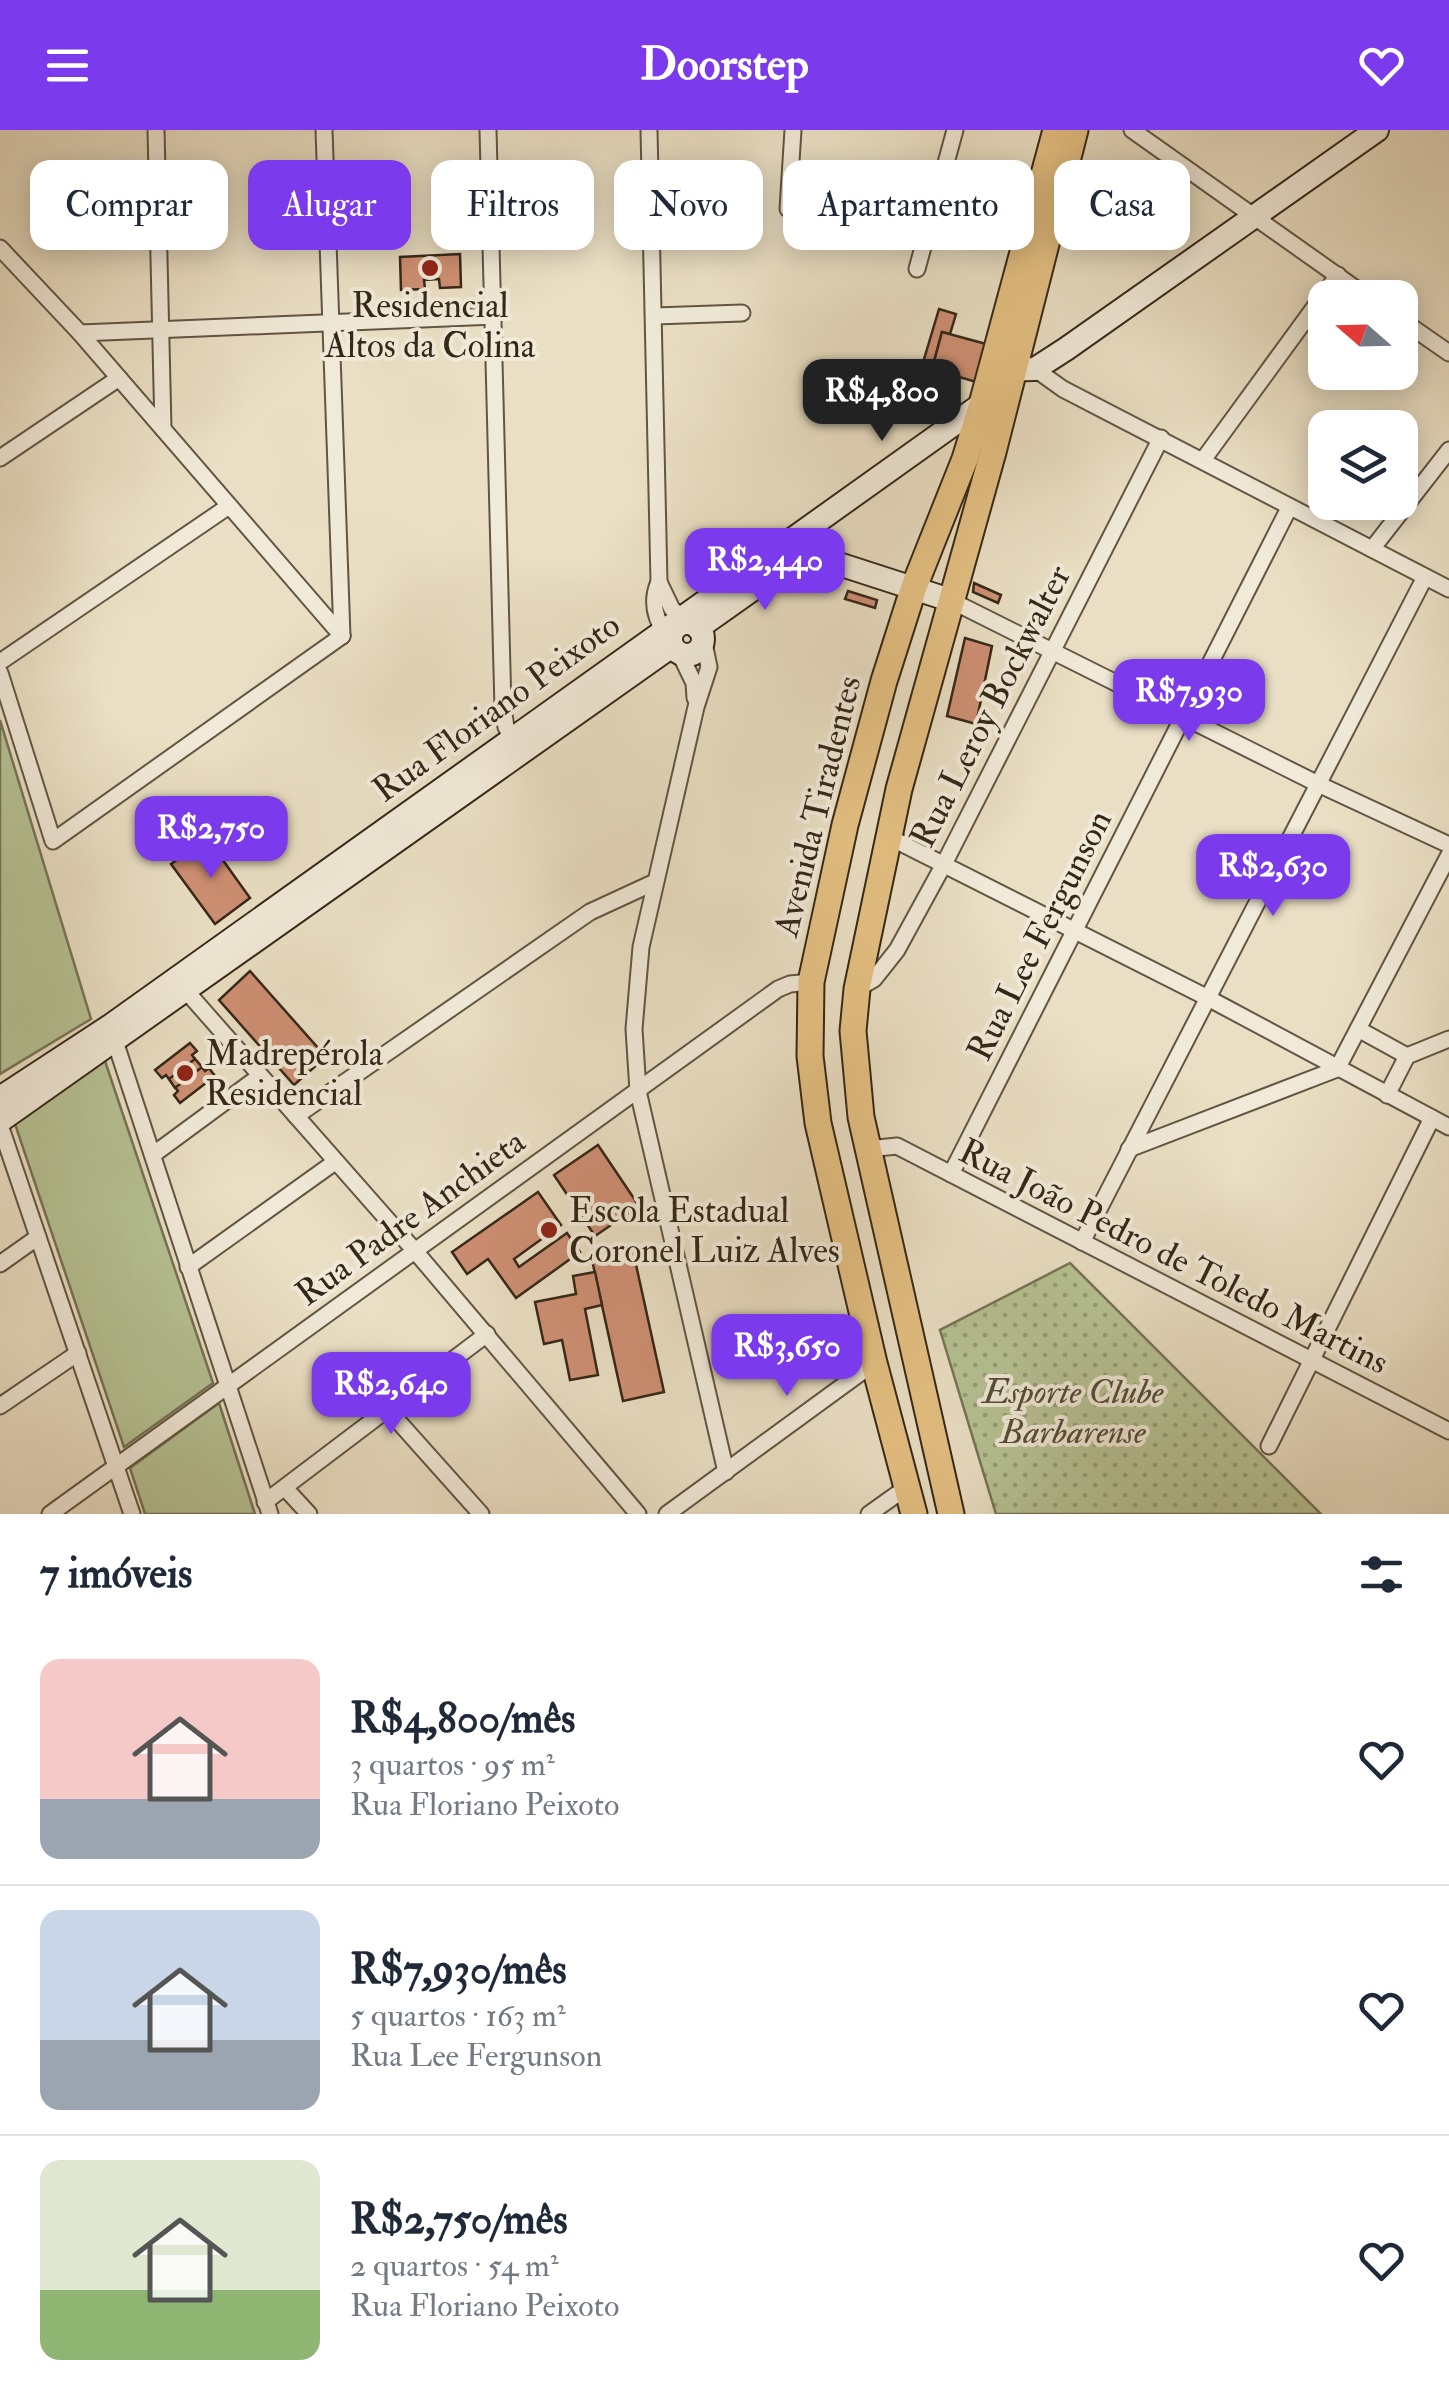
<!DOCTYPE html>
<html lang="pt">
<head>
<meta charset="utf-8">
<style>
  :root { --surface:#fff; --page:#f6f6f7; --text:#1f2937; --muted:#747a83; --line:#e0e1e3; --accent:#7c3aed }
  body { margin:0; font-family:"IM FELL Double Pica",serif; background:var(--page); color:var(--text); height:100vh; display:flex; flex-direction:column; font-size:38px; white-space:nowrap }
  * { box-sizing:border-box; margin:0 }
  p { font-size:32px; color:var(--muted) }
  .icon { flex:none; width:55px; height:55px; fill:none; stroke:currentColor; stroke-width:2; stroke-linecap:round; stroke-linejoin:round }
  .map { position:relative; height:1384px; overflow:hidden }
  .side { display:flex; flex-direction:column; background:var(--surface); flex:1 }
  .side>* { flex:none }
  .top-card { position:absolute; left:30px; top:30px; width:1390px; height:90px; display:flex; gap:20px }
  .needle { width:65px; rotate:290deg }
  .controls { position:absolute; left:1308px; top:150px; display:grid; gap:20px }
  .controls a { display:grid; place-items:center; width:110px; height:110px; border-radius:20px; background:var(--surface); box-shadow:0 5px 25px #0003; font-size:50px }
  .price { position:absolute; translate:-50% -85px; padding:0 22px; border-radius:20px; background:var(--accent); color:#fff; font-size:32px; line-height:65px; filter:drop-shadow(0 2px 5px #0008) }
  .price::after { content:''; position:absolute; left:50%; top:60px; width:30px; height:22px; margin-left:-15px; background:inherit; clip-path:polygon(0 0,100% 0,50% 100%) }
  .price.current { background:#222; color:#fff }
  ul { padding:0; list-style:none }
  li { display:flex; align-items:center; gap:30px; height:250px; padding:0 40px }
  li+li { border-top:2px solid var(--line) }
  li span { display:grid; place-items:center; flex:none; width:280px; height:200px; border-radius:20px; color:#555 }
  li>.icon { margin-inline-start:auto }
  span .icon { width:120px; height:120px; fill:#fffc; stroke-width:1 }
  li b { font-size:42px }
  h2 { display:flex; justify-content:space-between; align-items:center; height:120px; padding:0 40px; font-size:42px }
  .chip { padding:0 35px; border-radius:20px; background:var(--surface); box-shadow:0 5px 25px #0003; font-size:35px; line-height:90px }
  .chip.current { background:var(--accent); color:#fff }
  header { display:flex; justify-content:space-between; align-items:center; height:130px; padding:0 40px; background:var(--accent); color:#fff; font-size:45px; font-weight:800 }
  .map>svg:first-child { display:block }
</style>
</head>
<body>
<header><svg class="icon" aria-label="menu" viewBox="0 0 24 24"><path d="M4 6h16M4 12h16M4 18h16"/></svg>Doorstep<svg class="icon" aria-label="heart" viewBox="0 0 24 24"><path d="M12 20l-8-8c-3-5 5-10 8-4 3-6 11-1 8 4z"/></svg></header>
<div class="map">
<svg width="1449" height="1384" viewBox="0 0 1449 1384">
  <defs>
    <pattern id="park-dots" width="8" height="8" patternUnits="userSpaceOnUse" patternTransform="scale(2.5)"><rect width="8" height="8" fill="#b6c294"/><path d="M2 2h.1M6 6h.1" fill="none" stroke="#959e78" stroke-width="1.8" stroke-linecap="round"/></pattern>
  </defs>
  <rect width="100%" height="100%" fill="#eadfc4"/>
  <filter id="stains"><feTurbulence type="fractalNoise" baseFrequency=".002" numOctaves="4"/><feColorMatrix values="0 0 0 0 .2 0 0 0 0 .09 0 0 0 0 .02 0 0 0 .5 -.17"/></filter>
  <radialGradient id="worn" r=".72"><stop offset=".6" stop-color="#630" stop-opacity="0"/><stop offset="1" stop-color="#630" stop-opacity=".3"/></radialGradient>
  <g fill="#b6c294" stroke="#767456" stroke-width="2.5">
    <polygon points="0,590 91,889 0,944"/>
    <polygon points="104,928 213,1253 124,1317 13,988"/>
    <polygon points="219,1273 255,1384 145,1384 130,1338"/>
  </g>
  <polygon fill="url(#park-dots)" stroke="#767456" stroke-width="2.5" points="1070,1133 1321,1384 996,1384 940,1200"/>
  <g fill="#ce8f73" stroke="#352718" stroke-width="2.5">
    <polygon points="460,124 461,157 440,158 439,149 424,150 425,159 401,160 400,127"/>
    <polygon points="939,179 956,184 950,204 942,202 932,239 922,236"/>
    <polygon points="942,202 986,214 976,252 932,239"/>
    <polygon points="925,263 946,272 941,285 919,276"/>
    <polygon points="974,453 1001,465 998,473 973,462"/>
    <polygon points="848,461 877,470 875,478 845,469"/>
    <polygon points="965,508 992,516 976,594 947,586"/>
    <polygon points="207,708 250,768 215,794 171,734"/>
    <polygon points="250,841 326,927 294,955 219,870"/>
    <polygon points="190,913 197,921 192,925 195,929 205,941 209,938 215,946 180,973 174,965 178,961 166,945 162,948 155,940"/>
    <polygon points="195,929 202,937 175,958 169,949"/>
    <polygon points="598,1015 639,1076 595,1106 554,1045"/>
    <polygon points="538,1062 561,1095 514,1129 519,1137 567,1103 580,1122 516,1168 488,1129 467,1144 452,1122"/>
    <polygon points="633,1121 664,1262 623,1271 592,1130"/>
    <polygon points="595,1142 602,1175 585,1179 598,1245 570,1250 562,1210 544,1214 535,1172 576,1164 573,1146"/>
  </g>
  <g fill="none" stroke-linecap="round" stroke-linejoin="round">
    <defs>
      <g id="street">
        <polyline points="156,0 163,299"/>
        <polyline points="324,0 342,506"/>
        <polyline points="488,0 503,578 506,597 515,614"/>
        <path d="M 649,0 L 659,452 C 650,472 655,489 667,506"/>
        <polyline points="1132,0 1369,168"/>
        <polyline points="788,79 793,0"/>
        <polyline points="0,118 80,203 342,506"/>
        <polyline points="917,139 955,0"/>
        <polyline points="655,186 742,183"/>
        <polyline points="1400,189 1449,223"/>
        <polyline points="80,203 495,186"/>
        <polyline points="1035,239 1063,259 1449,459"/>
        <polyline points="0,328 119,248"/>
        <polyline points="1203,330 1338,145"/>
        <polyline points="1372,419 1449,320"/>
        <polyline points="659,452 672,479 688,492"/>
        <polyline points="950,470 1318,654 1449,715"/>
        <polyline points="703,508 709,537 696,577 641,817 634,899 638,961 726,1342"/>
        <polyline points="680,524 694,553 695,568"/>
        <polyline points="0,532 229,376"/>
        <polyline points="0,543 53,711 342,506"/>
        <polyline points="887,706 1206,867 1449,997"/>
        <polyline points="180,854 415,1121 638,1384"/>
        <polyline points="857,859 874,849 897,820 944,734 1161,308"/>
        <polyline points="1358,899 1407,926"/>
        <polyline points="113,905 270,1384"/>
        <polyline points="1387,965 1407,926 1449,909"/>
        <polyline points="296,986 590,782 655,752"/>
        <polyline points="0,995 132,1384"/>
        <polyline points="868,1019 897,1016 1449,1301"/>
        <polyline points="1129,1019 1337,939 1449,725"/>
        <polyline points="154,1024 260,946"/>
        <polyline points="951,1044 1289,378"/>
        <polyline points="1082,1112 1425,447"/>
        <polyline points="0,1134 38,1107"/>
        <polyline points="188,1137 335,1032"/>
        <polyline points="0,1276 78,1223"/>
        <polyline points="389,1281 481,1384"/>
        <polyline points="1269,1316 1432,988"/>
        <polyline points="285,1358 309,1384"/>
        <polyline points="265,1372 487,1204"/>
        <polyline points="50,1384 778,859 790,854 811,852"/>
        <polyline points="667,1384 874,1233"/>
        <polyline points="869,1384 907,1357"/>
      </g>
      <g id="secondary">
        <polyline points="1000,240 1035,239 1066,219 1377,0"/>
        <circle cx="687" cy="509" r="16"/>
        <polyline points="698,498 790,433 814,426 950,470"/>
        <polyline points="0,968 110,896 982,274"/>
        <polyline points="0,991 672,516"/>
      </g>
      <g id="primary">
        <polyline points="914,1384 874,1233 818,993 810,926 811,852 845,695 884,551 914,457 965,329 982,274 1056,0"/>
        <polyline points="951,1384 861,987 853,901 857,859 899,659 993,322 1075,0"/>
      </g>
    </defs>
    <use href="#street" stroke="#625543" stroke-width="19"/>
    <use href="#secondary" stroke="#352718" stroke-width="26"/>
    <use href="#primary" stroke="#352718" stroke-width="29"/>
    <use href="#street" stroke="#f1ead9" stroke-width="15"/>
    <use href="#secondary" stroke="#f1ead9" stroke-width="22"/>
    <use href="#primary" stroke="#e5c082" stroke-width="25"/>
  </g>
  <g fill="#8f2418" stroke="#f1ead9" stroke-width="4">
    <circle cx="430" cy="138" r="10"/>
    <circle cx="185" cy="943" r="10"/>
    <circle cx="549" cy="1100" r="10"/>
  </g>
  <g text-anchor="middle" stroke-width="8" stroke-linejoin="round" paint-order="stroke">
    <g font-size="35" fill="#352718" stroke="#f1ead9" text-anchor="start">
      <text x="430" y="187" text-anchor="middle">Residencial<tspan x="430" dy="40">Altos da Colina</tspan></text>
      <text x="205" y="935">Madrepérola<tspan x="205" dy="40">Residencial</tspan></text>
      <text x="569" y="1092">Escola Estadual<tspan x="569" dy="40">Coronel Luiz Alves</tspan></text>
    </g>
    <g font-size="35" fill="#352718" stroke="#f1ead9">
      <text transform="translate(990 576) rotate(-63)" y="12">Rua Leroy Bockwalter</text>
      <text transform="translate(496 577) rotate(-36)" y="12">Rua Floriano Peixoto</text>
      <text transform="translate(817 676) rotate(-76)" y="12">Avenida Tiradentes</text>
      <text transform="translate(1039 805) rotate(-63)" y="12">Rua Lee Fergunson</text>
      <text transform="translate(410 1087) rotate(-36)" y="12">Rua Padre Anchieta</text>
      <text transform="translate(1174 1126) rotate(27)" y="12">Rua João Pedro de Toledo Martins</text>
    </g>
    <g font-size="35" font-style="italic" fill="#554e37" stroke="#f1ead9">
      <text x="1073" y="1273">Esporte Clube<tspan x="1073" dy="40">Barbarense</tspan></text>
    </g>
  </g>
  <rect width="100%" height="100%" filter="url(#stains)"/>
  <rect width="100%" height="100%" fill="url(#worn)"/>
</svg>
<div class="controls">
<a><svg class="needle" viewBox="-14 -14 28 28"><path d="M0-13l5 13h-10z" fill="#e53935"/><path d="M0 13l5-13h-10z" fill="#747a83"/></svg></a>
<a><svg class="icon" aria-label="layers" viewBox="0 0 24 24"><path d="M12 4l9 5-9 5-9-5zM3 14l9 5 9-5"/></svg></a>
</div>
<b class="price current" style="left:882px;top:314px">R$4,800</b>
<b class="price" style="left:765px;top:483px">R$2,440</b>
<b class="price" style="left:1189px;top:614px">R$7,930</b>
<b class="price" style="left:211px;top:751px">R$2,750</b>
<b class="price" style="left:1273px;top:789px">R$2,630</b>
<b class="price" style="left:787px;top:1269px">R$3,650</b>
<b class="price" style="left:391px;top:1307px">R$2,640</b>
<div class="top-card">
<a class="chip">Comprar</a>
<a class="chip current">Alugar</a>
<a class="chip">Filtros</a>
<a class="chip">Novo</a>
<a class="chip">Apartamento</a>
<a class="chip">Casa</a>
</div>
</div>
<section class="side">
<h2>7 imóveis<svg class="icon" aria-label="filters" viewBox="0 0 24 24"><path d="M4 7h16M4 17h16"/><circle cx="9" cy="7" r="2"/><circle cx="15" cy="17" r="2"/></svg></h2>
<ul>
<li><span style="background:linear-gradient(#f6c9c9 70%,#9aa5b1 0)"><svg class="icon" aria-label="home" viewBox="0 0 24 24"><path d="M3 11l9-7 9 7M6 9v11h12V9"/></svg></span><div><b>R$4,800/mês</b><p>3 quartos · 95 m²</p><p>Rua Floriano Peixoto</p></div><svg class="icon" aria-label="heart" viewBox="0 0 24 24"><path d="M12 20l-8-8c-3-5 5-10 8-4 3-6 11-1 8 4z"/></svg></li>
<li><span style="background:linear-gradient(#c9d6e8 65%,#9aa5b1 0)"><svg class="icon" aria-label="home" viewBox="0 0 24 24"><path d="M3 11l9-7 9 7M6 9v11h12V9"/></svg></span><div><b>R$7,930/mês</b><p>5 quartos · 163 m²</p><p>Rua Lee Fergunson</p></div><svg class="icon" aria-label="heart" viewBox="0 0 24 24"><path d="M12 20l-8-8c-3-5 5-10 8-4 3-6 11-1 8 4z"/></svg></li>
<li><span style="background:linear-gradient(#dfe7d0 65%,#8fb573 0)"><svg class="icon" aria-label="home" viewBox="0 0 24 24"><path d="M3 11l9-7 9 7M6 9v11h12V9"/></svg></span><div><b>R$2,750/mês</b><p>2 quartos · 54 m²</p><p>Rua Floriano Peixoto</p></div><svg class="icon" aria-label="heart" viewBox="0 0 24 24"><path d="M12 20l-8-8c-3-5 5-10 8-4 3-6 11-1 8 4z"/></svg></li>
</ul>
</section>
</body>
</html>
